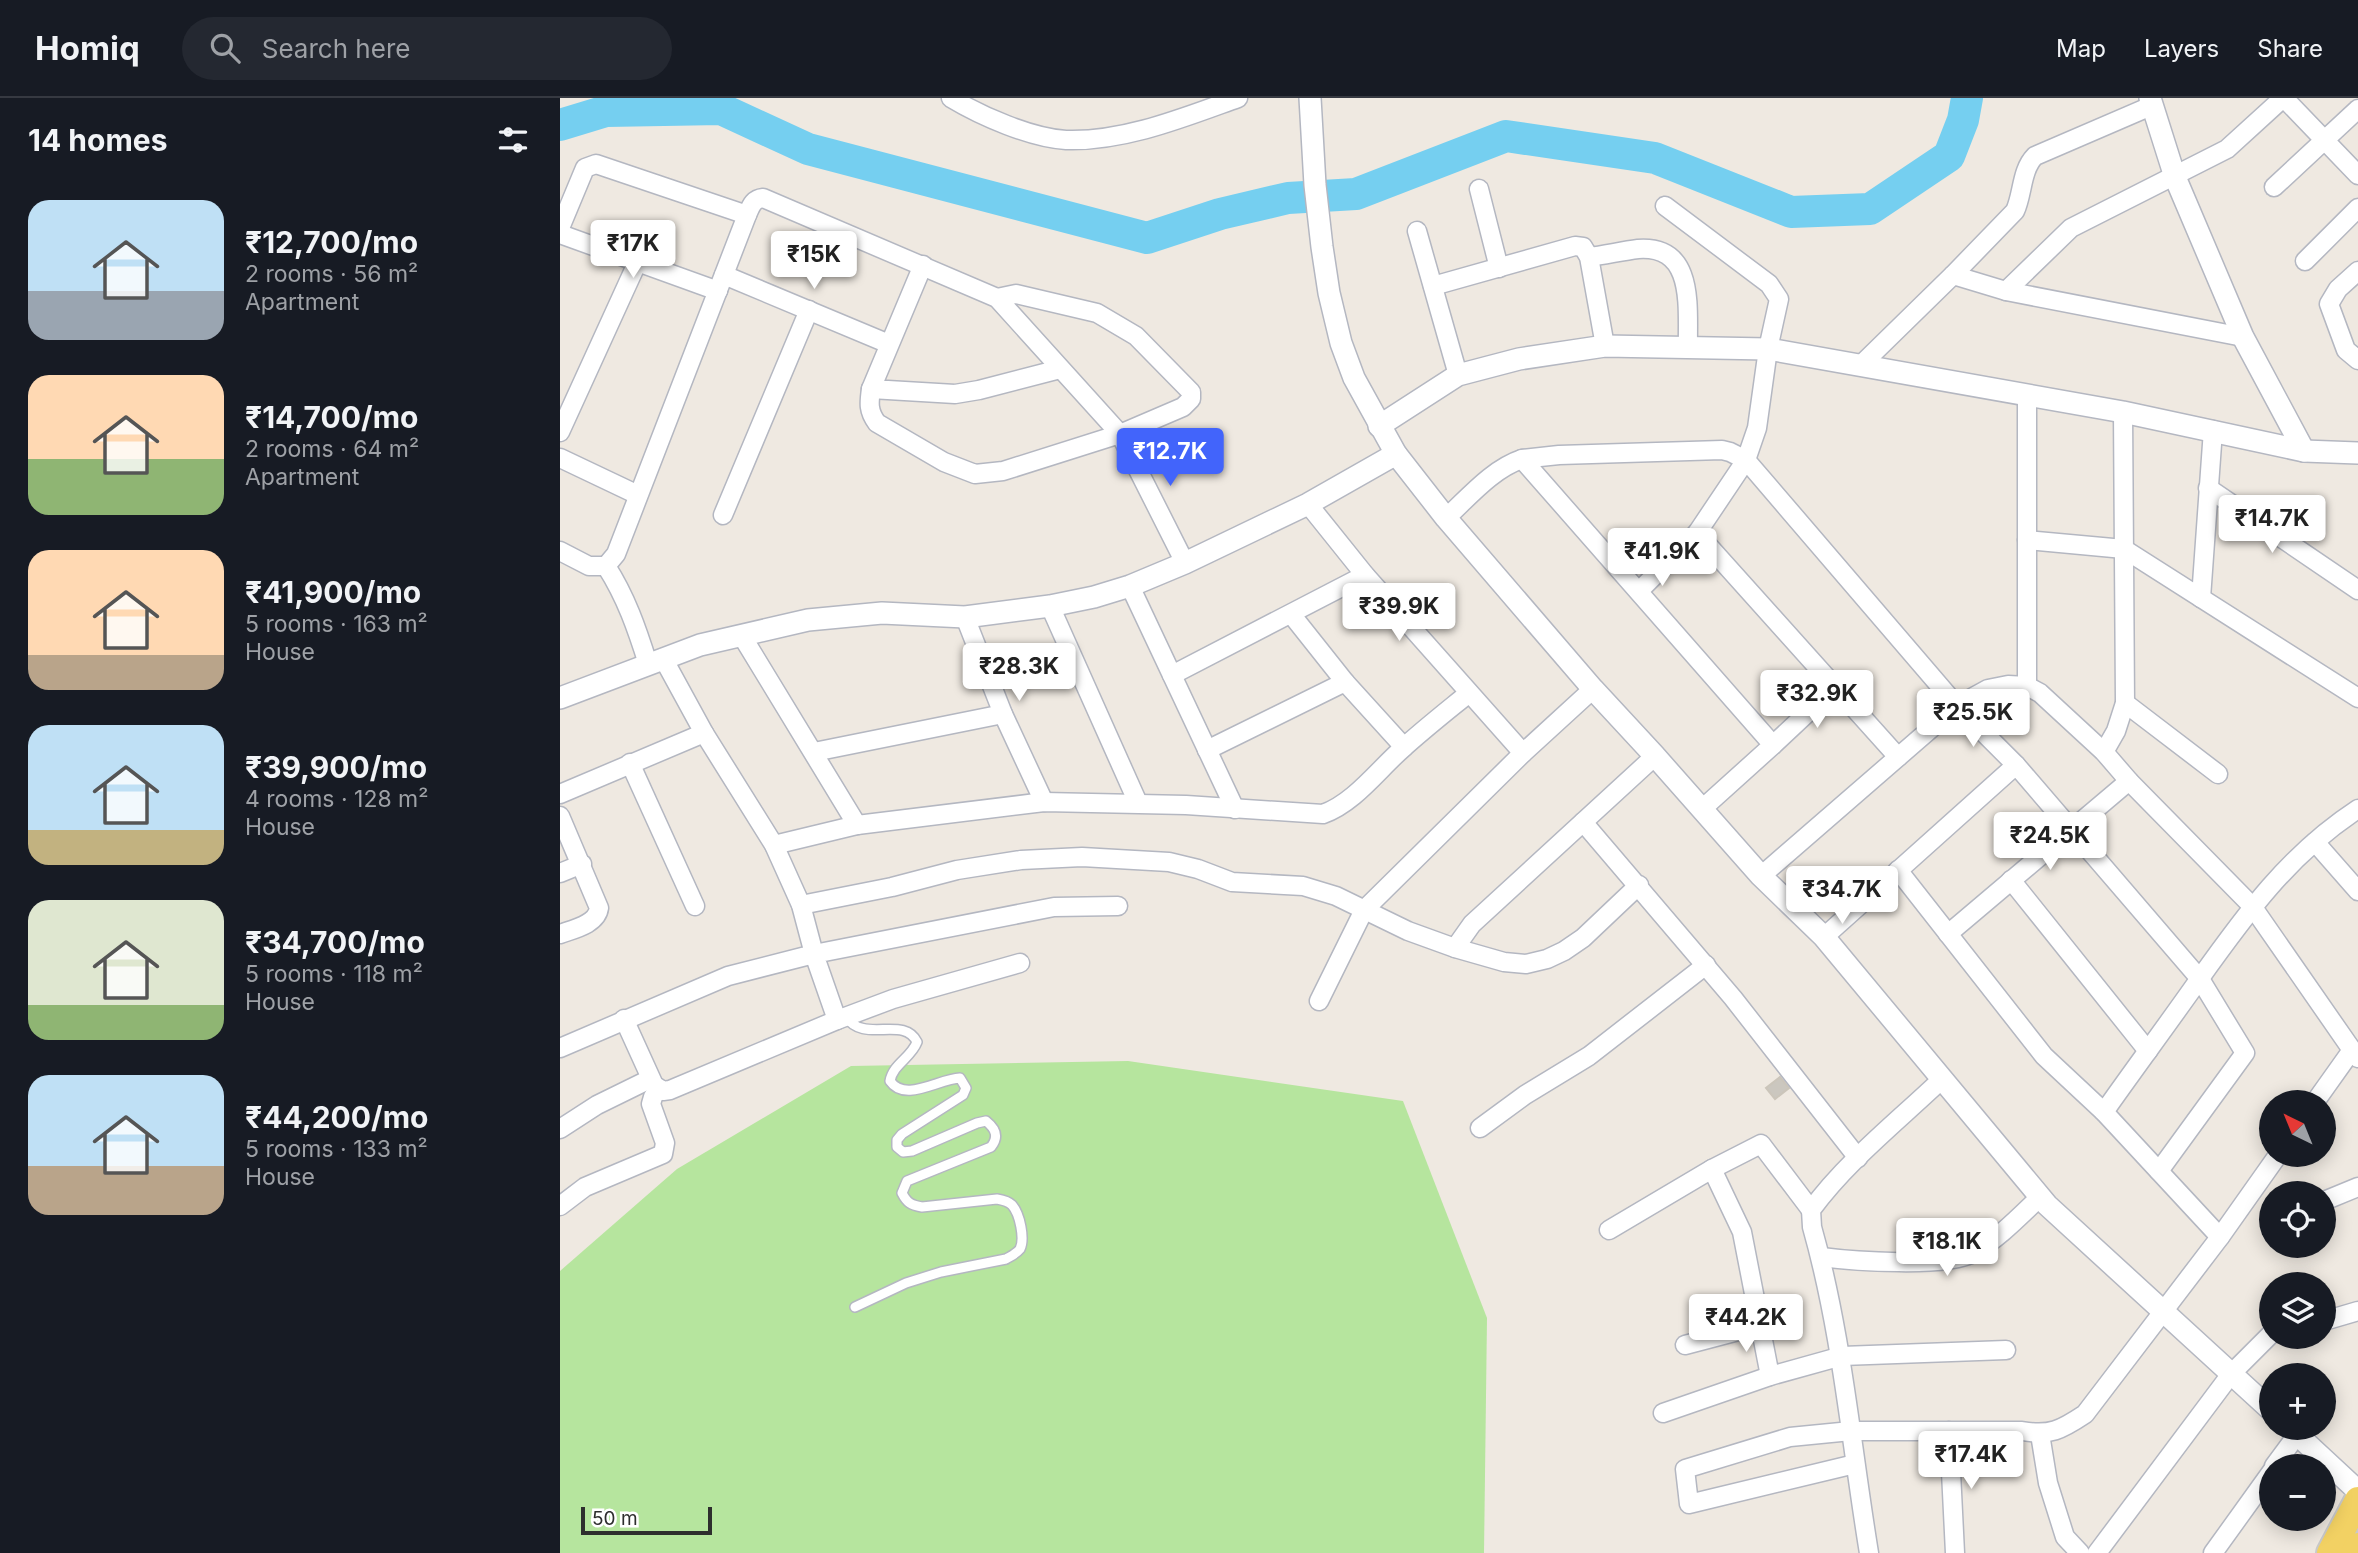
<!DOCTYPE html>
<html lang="en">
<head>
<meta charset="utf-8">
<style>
  :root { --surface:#171b24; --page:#242831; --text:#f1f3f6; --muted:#9ea1a6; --line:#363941; --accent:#4264fb }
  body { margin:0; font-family:Inter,sans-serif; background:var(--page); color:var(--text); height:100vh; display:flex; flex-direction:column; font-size:26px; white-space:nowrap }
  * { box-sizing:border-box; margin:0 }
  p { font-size:23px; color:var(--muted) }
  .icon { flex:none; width:38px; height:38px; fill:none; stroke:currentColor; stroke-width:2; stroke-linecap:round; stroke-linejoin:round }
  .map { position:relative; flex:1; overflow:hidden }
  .details { display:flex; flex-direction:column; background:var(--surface); width:560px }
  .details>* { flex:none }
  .needle { width:46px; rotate:317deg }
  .controls { position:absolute; left:1699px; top:992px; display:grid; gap:14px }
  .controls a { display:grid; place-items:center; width:77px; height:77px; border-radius:50%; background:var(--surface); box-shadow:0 4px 18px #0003; font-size:35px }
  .scale { position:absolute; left:21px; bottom:18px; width:131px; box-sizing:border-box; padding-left:7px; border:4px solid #2e2e2e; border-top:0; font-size:19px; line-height:24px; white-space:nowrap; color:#2e2e2e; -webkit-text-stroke:5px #fff; paint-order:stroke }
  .price { position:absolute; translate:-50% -60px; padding:0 16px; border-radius:7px; background:#fff; color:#222; font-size:23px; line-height:46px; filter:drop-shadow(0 2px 4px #0008) }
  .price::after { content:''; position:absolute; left:50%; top:42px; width:21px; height:16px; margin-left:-10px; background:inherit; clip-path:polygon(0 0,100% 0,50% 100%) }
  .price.on { background:var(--accent); color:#fff }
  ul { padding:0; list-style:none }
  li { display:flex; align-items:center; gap:21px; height:175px; padding:0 28px }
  li span { display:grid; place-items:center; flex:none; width:196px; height:140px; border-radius:21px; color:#555 }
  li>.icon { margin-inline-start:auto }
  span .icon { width:84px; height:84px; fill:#fffc; stroke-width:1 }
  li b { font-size:30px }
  h2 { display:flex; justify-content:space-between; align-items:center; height:84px; padding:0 28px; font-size:30px }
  header { display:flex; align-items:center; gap:42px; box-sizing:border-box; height:98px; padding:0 35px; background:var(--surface); border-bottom:2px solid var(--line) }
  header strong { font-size:33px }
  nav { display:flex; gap:38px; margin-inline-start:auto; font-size:24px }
  .search { width:490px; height:63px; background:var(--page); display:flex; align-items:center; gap:18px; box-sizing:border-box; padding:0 24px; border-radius:38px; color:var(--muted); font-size:26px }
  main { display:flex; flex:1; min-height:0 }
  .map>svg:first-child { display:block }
</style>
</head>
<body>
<header>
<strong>Homiq</strong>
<div class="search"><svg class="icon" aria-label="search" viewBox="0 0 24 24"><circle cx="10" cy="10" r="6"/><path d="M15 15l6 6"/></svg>Search here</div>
<nav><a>Map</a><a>Layers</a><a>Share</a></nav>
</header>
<main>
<section class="details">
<h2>14 homes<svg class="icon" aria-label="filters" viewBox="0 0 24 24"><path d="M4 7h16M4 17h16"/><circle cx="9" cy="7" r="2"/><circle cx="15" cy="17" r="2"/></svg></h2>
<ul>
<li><span style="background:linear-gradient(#bfe0f5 65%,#9aa5b1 0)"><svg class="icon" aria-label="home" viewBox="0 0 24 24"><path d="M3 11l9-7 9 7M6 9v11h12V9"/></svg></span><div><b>₹12,700/mo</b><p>2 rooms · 56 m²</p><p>Apartment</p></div></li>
<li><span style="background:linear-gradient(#ffd9b3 60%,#8fb573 0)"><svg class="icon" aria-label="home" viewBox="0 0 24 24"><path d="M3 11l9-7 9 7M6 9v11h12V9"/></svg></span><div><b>₹14,700/mo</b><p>2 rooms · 64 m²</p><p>Apartment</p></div></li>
<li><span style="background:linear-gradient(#ffd9b3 75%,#b9a48a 0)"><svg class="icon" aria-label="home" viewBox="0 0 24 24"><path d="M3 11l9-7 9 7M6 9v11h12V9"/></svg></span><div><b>₹41,900/mo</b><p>5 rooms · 163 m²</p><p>House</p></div></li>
<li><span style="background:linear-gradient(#bfe0f5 75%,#c2b280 0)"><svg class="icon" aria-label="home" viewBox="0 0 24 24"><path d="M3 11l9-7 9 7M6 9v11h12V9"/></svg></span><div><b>₹39,900/mo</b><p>4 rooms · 128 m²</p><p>House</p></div></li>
<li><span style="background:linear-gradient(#dfe7d0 75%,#8fb573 0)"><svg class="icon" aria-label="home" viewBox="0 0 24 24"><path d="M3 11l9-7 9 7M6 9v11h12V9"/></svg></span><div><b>₹34,700/mo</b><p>5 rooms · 118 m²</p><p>House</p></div></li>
<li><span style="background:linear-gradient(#bfe0f5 65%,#b9a48a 0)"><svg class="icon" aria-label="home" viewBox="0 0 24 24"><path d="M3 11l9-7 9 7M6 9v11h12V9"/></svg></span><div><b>₹44,200/mo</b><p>5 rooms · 133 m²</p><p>House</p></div></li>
</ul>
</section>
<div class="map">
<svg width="1798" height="1455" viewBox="0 0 1798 1455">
  <rect width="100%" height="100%" fill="#efe9e1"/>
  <polygon fill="#b6e59e" points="568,963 843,1003 927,1220 924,1455 0,1455 0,1173 117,1071 291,968"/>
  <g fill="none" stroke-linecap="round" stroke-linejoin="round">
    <polyline stroke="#75cff0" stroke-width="32" points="0,27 46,13 161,11 248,51 587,140 660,116 728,100 796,96 946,38 1095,60 1231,114 1310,111 1389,58 1403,22 1407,0"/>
  </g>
  <polygon fill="#cbc7bf" stroke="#cbc5ba" stroke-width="2" points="1220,979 1229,990 1215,1001 1206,990"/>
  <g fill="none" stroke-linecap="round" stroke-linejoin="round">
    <defs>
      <path id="service" d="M 286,919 C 304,946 344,917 357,944 C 351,960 333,966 330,983 C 345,1005 378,981 400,980 L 406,990 L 403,997 L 342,1036 L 337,1042 L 337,1049 L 343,1054 L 352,1053 L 417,1025 L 426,1023 C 436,1031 439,1039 431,1049 L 347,1083 L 342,1095 C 347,1105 351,1107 362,1109 L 437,1101 C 443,1102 448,1103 452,1107 C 460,1116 465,1141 460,1151 C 456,1156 451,1158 446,1161 L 381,1174 L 346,1185 L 295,1209"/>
      <g id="minor">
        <path d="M 391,0 C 421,18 471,40 506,42 C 564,44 625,19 678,0"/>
        <polyline points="1724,0 1798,77"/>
        <polyline points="1714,89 1798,11"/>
        <polyline points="919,91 939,170"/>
        <polyline points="0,130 25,70 36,66 187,117"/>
        <polyline points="857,133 898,277"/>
        <polyline points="0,136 158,193"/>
        <path d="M 1029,159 C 1045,157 1062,153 1078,151 C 1136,147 1127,210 1128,249"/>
        <polyline points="1745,163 1798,110"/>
        <polyline points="363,167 311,291 395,296 419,292 500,271"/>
        <polyline points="1798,173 1778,191 1769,206 1786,252 1798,262"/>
        <polyline points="164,177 329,246"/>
        <path d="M 1393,177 L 1455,113 C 1463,96 1461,72 1475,58 L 1591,8"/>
        <polyline points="873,188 1015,148 1023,149 1029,159 1045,248"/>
        <polyline points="1446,193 1511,130 1667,51 1723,0"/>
        <polyline points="1302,266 1393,177 1446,193 1683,239"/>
        <path d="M 311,291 C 309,305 308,313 317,325 L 384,364 L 415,376 L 443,373 L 560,336 L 623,309 L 631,301 L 631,294 L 576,238 L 537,215 L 456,196 L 437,200"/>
        <polyline points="1467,297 1467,588"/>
        <polyline points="0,334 78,163"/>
        <polyline points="0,360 78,397"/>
        <polyline points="962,361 999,357 1162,352 1170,354 1186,362 1197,330 1208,251 1219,201 1209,186 1105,108"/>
        <polyline points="1648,390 1798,492"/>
        <polyline points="748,406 805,477 963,655"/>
        <polyline points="163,417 249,212"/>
        <path d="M 886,420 C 908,400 932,371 962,361 L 1213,647 L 1142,711"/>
        <polyline points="1467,442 1564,451 1798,600"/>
        <polyline points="0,453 29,468 46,468"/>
        <polyline points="570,488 675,711"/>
        <polyline points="1079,493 1137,435"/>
        <polyline points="1641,500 1653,332"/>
        <polyline points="490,508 578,705"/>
        <polyline points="731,516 785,584"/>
        <polyline points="405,519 443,616 484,704"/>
        <polyline points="182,538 297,727"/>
        <path d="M 88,566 C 77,531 66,499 46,468 L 56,456 L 187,117 C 191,108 193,101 203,100 L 437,200 L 560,336 L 625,465"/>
        <polyline points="612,577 805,477"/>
        <polyline points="1565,605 1658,676"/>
        <polyline points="1213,647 1275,589"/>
        <polyline points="647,652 785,584 844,649"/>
        <polyline points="254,654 443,616"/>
        <polyline points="1544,654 1556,633 1565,605 1563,314"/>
        <polyline points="1338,659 1137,435 1186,362 1397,608 1456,667"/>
        <polyline points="70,665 135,808"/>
        <polyline points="0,696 144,635 103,560"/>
        <path d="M 0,718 L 39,810 C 37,826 14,831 0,836"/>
        <polyline points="1023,724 1173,900 1298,1060"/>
        <polyline points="1755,744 1798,793"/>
        <path d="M 214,747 L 297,727 L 484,704 L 626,707 L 763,716 C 794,705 818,672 842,651 C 864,631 887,613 909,595"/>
        <polyline points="0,775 22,766"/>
        <polyline points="1201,778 1397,608 1428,591 1448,587 1467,588 1480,595 1544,654 1569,683 1692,808 1792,952"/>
        <polyline points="1451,782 1588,953"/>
        <polyline points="241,807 332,789 397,772 461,762 522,759 609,764 638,771 672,784 743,788 776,798 848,833 895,850 944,864 966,866 987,861 1004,853 1023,840 1079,787"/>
        <polyline points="1388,836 1569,683"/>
        <polyline points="1264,839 1456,667 1640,881 1685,955 1599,1073"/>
        <polyline points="895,850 912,826 1095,658"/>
        <polyline points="759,903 804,812 963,655 1033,591"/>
        <polyline points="64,921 94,987 103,993 110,992 277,922 254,856 494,809 558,808"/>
        <polyline points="277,922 333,901 460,865"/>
        <polyline points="0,950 168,878 254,856 241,807 214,747 144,635"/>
        <polyline points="1755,1004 1792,952 1798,960"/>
        <path d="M 1544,1014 C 1575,970 1607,927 1638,883 C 1685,817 1729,756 1798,711"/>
        <polyline points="920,1030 965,997 1029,958 1146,867"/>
        <polyline points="0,1031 37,1007 90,981"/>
        <polyline points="1152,1071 1182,1134 1210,1278"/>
        <polyline points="1764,1103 1798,1089"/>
        <polyline points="0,1108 25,1089 103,1056 105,1045 91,1006 93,999 98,991"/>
        <polyline points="1049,1132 1152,1071 1201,1046 1251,1112"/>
        <polyline points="1660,1139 1718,1057"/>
        <path d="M 1261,1159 C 1292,1163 1387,1170 1413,1155 C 1438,1141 1459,1119 1480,1099"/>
        <polyline points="1764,1223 1798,1213"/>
        <polyline points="1125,1247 1201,1227"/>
        <polyline points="1103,1315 1210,1278 1282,1258 1446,1252"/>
        <polyline points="1389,1333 1395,1455"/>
        <polyline points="1480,1336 1488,1385 1505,1439 1520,1455"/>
        <path d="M 1295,1366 L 1129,1406 L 1125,1371 L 1230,1339 L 1291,1333 L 1462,1333 C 1490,1338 1501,1332 1525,1316 L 1660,1139 L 1544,1014 L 1484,958 L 1338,772"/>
        <polyline points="1714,1368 1737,1337"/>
        <path d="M 1309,1455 C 1291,1346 1282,1235 1252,1129 L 1251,1112 C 1287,1063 1338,1023 1382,981"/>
        <polyline points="1537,1455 1671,1276 1712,1235"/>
        <polyline points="1653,1455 1712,1373"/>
      </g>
      <g id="tertiary">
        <polyline points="750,0 755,87 762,149 769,195 781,245 794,280 836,356 886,420 1033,591 1095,658 1201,778 1264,839 1487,1107 1712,1313"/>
        <polyline points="1590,0 1615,79 1683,239 1744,353"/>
        <polyline points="819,328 898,277 959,261 1045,248 1208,251 1563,314 1744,353 1798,355"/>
        <polyline points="0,600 140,547 248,522 322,515 405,519 490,508 534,499 570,488 625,465 748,406 836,356"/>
        <polyline points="1730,1330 1798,1393"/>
      </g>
      <g id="primary">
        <polyline points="1770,1455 1798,1402"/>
        <polyline points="1794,1455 1798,1448"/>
      </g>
    </defs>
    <use href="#service" stroke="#b4b7c1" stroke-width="12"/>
    <use href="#minor" stroke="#b4b7c1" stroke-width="21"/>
    <use href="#tertiary" stroke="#b4b7c1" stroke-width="24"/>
    <use href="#primary" stroke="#c9c9c9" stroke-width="30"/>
    <use href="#service" stroke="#fff" stroke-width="9"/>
    <use href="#minor" stroke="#fff" stroke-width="18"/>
    <use href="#tertiary" stroke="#fff" stroke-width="21"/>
    <use href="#primary" stroke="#f2d163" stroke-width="26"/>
  </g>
</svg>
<div class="controls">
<a><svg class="needle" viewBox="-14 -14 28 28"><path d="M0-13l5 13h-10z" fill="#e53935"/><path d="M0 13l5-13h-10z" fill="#9ea1a6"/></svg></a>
<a><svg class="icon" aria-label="locate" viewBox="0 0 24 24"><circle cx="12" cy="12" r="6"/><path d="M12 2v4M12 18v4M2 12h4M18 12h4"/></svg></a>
<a><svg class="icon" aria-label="layers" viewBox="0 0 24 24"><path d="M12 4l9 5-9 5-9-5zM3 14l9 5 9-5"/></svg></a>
<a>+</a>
<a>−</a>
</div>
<div class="scale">50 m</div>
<b class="price" style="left:73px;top:182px">₹17K</b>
<b class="price" style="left:254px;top:193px">₹15K</b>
<b class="price on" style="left:610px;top:390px">₹12.7K</b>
<b class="price" style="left:1712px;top:457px">₹14.7K</b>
<b class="price" style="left:1102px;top:490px">₹41.9K</b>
<b class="price" style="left:839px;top:545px">₹39.9K</b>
<b class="price" style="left:459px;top:605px">₹28.3K</b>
<b class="price" style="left:1257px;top:632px">₹32.9K</b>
<b class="price" style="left:1413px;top:651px">₹25.5K</b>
<b class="price" style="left:1490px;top:774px">₹24.5K</b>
<b class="price" style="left:1282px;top:828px">₹34.7K</b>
<b class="price" style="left:1387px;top:1180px">₹18.1K</b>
<b class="price" style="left:1186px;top:1256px">₹44.2K</b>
<b class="price" style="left:1411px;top:1393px">₹17.4K</b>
</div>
</main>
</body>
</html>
